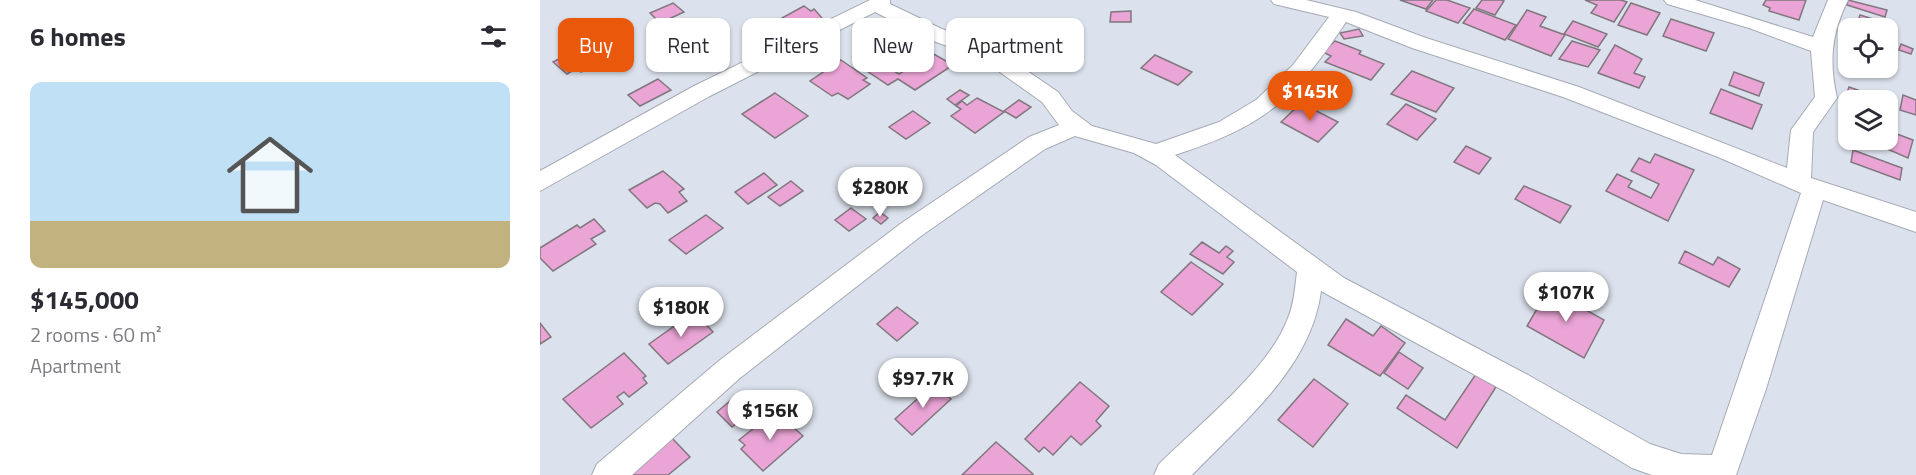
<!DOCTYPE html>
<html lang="en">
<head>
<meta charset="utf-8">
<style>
  :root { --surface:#fff; --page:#f7f7f7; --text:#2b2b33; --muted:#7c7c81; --line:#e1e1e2; --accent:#ea580c }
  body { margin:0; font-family:"Titillium Web",sans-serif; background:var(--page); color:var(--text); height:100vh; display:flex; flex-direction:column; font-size:22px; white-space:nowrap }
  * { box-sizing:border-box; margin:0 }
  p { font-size:20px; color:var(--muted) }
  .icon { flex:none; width:33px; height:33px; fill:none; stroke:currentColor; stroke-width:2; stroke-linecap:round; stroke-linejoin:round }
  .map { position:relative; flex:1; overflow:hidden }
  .panel { display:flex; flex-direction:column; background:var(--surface); width:540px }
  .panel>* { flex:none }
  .top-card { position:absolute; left:18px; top:18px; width:570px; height:54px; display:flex; gap:12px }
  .controls { position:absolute; left:1298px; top:18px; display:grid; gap:12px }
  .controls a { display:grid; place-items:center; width:60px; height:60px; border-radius:12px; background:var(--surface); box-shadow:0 2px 4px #0004; font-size:30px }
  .price { position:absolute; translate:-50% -51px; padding:0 14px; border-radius:21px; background:#fff; color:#222; font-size:20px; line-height:39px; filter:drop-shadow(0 2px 3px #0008) }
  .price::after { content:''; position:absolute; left:50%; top:36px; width:18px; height:14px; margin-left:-9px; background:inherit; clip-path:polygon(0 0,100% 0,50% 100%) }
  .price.on { background:var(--accent); color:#fff }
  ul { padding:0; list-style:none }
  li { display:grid; align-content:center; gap:12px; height:318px; padding:0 30px }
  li+li { border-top:2px solid var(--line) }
  li span { display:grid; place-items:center; height:186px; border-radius:12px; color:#555 }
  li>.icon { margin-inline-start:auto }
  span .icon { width:108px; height:108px; fill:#fffc; stroke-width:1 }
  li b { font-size:26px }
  h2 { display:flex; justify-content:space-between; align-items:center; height:72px; padding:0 30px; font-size:26px }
  .tag { padding:0 21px; border-radius:12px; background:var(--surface); box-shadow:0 2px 4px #0004; font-size:21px; line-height:54px }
  .tag.on { background:var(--accent); color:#fff }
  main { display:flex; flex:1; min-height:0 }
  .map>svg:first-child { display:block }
</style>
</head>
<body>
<main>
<section class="panel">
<h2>6 homes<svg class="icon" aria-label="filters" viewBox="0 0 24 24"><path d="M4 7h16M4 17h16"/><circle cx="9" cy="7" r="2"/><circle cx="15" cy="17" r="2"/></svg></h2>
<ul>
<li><span style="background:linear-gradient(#bfe0f5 75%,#c2b280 0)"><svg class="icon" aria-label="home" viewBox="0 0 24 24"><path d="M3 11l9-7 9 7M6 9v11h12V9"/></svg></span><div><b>$145,000</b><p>2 rooms · 60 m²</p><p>Apartment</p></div></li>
</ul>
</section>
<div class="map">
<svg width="1376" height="475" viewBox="0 0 1376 475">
  <rect width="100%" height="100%" fill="#dce2ed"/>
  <g fill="#eaa5d6" stroke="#81777e" stroke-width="1.5">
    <polygon points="860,0 893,0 886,9"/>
    <polygon points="896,0 907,0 930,8 918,23 886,11"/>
    <polygon points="942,0 961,0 964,1 955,15 936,8"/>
    <polygon points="1045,0 1081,0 1087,2 1074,22 1051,13 1057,5"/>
    <polygon points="1226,0 1266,0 1259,20 1229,11 1230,8 1223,5"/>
    <polygon points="1308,0 1347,10 1345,17 1307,5"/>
    <polygon points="133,3 144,12 120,23 110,13"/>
    <polygon points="1091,3 1120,13 1107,35 1078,25"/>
    <polygon points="264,6 271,11 274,9 282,18 260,33 240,19"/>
    <polygon points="934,9 976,25 965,40 923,23"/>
    <polygon points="987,10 1006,17 1000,26 1025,35 1011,56 968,39"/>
    <polygon points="591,11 591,22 570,22 571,12"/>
    <polygon points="1320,15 1346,23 1345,28 1331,28 1317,24"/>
    <polygon points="1131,19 1174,33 1166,51 1123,36"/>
    <polygon points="1033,21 1067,34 1058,47 1024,34"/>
    <polygon points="169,27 178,34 183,31 189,35 185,38 189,41 155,60 146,53 154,48 144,41"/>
    <polygon points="343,27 366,39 348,51 325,38"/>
    <polygon points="819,29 823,36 804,39 800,33"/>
    <polygon points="77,37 90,48 41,72 37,68 27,74 13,62 54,41 60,45"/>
    <polygon points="370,39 391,52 375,62 355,49"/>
    <polygon points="795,41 821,51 819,54 844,64 831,80 785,62 791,56 783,52"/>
    <polygon points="1032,41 1060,50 1048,67 1019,59"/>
    <polygon points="1361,44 1373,49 1371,54 1359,50"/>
    <polygon points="1075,45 1102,59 1094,73 1105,77 1099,88 1058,73"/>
    <polygon points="392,53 413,65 375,90 358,79 348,85 324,69 338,61 359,74"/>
    <polygon points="615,55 652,72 638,85 601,68"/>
    <polygon points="301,60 327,78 323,80 330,84 308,99 298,93 292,96 270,81"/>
    <polygon points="872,71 914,88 896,112 851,94"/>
    <polygon points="1194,72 1224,83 1219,96 1189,85"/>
    <polygon points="118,79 131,90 100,106 88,95"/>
    <polygon points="1309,87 1335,96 1334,100 1318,100 1306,96"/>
    <polygon points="1181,89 1222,105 1212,129 1170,113"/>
    <polygon points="420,90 429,95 415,105 407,99"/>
    <polygon points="235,93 268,116 235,138 202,114"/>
    <polygon points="1363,95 1376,100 1376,115 1360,110"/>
    <polygon points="437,98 464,112 435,133 411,116 421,109 416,106 422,101 427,105"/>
    <polygon points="479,100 491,107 476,118 464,111"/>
    <polygon points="761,103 798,122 778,142 741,122"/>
    <polygon points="866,104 896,119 877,140 847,124"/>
    <polygon points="373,111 390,123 366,139 349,127"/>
    <polygon points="1349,131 1373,140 1368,158 1345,148"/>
    <polygon points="926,146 951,158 939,174 914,162"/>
    <polygon points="1313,150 1362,168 1360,180 1311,162"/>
    <polygon points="1115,154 1154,170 1128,221 1066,191 1077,174 1092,181 1088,187 1111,198 1119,184 1091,171 1099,158 1110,163"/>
    <polygon points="123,171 144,189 139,192 147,201 128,213 120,204 115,203 107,208 89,190"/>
    <polygon points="224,173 237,185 208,204 195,192"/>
    <polygon points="251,181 263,191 240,206 228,197"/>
    <polygon points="984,186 1031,206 1020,223 975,199"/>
    <polygon points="311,208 326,219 309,231 295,220"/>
    <polygon points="340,212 348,218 341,224 333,218"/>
    <polygon points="166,215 183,228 146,254 129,240"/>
    <polygon points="54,219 65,231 51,239 56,244 13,271 0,258 0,248 37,225 40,228"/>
    <polygon points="662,242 679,253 686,246 693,251 687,257 694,262 683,274 650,254"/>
    <polygon points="1145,251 1173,265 1178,257 1200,269 1189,287 1139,263"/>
    <polygon points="651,262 683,284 652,315 621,292"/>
    <polygon points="1008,290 1029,302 1032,298 1048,306 1046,310 1064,320 1044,358 987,326"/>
    <polygon points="357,307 378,323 357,341 337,324"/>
    <polygon points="154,312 173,332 128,364 109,344"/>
    <polygon points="806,319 833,336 841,326 865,343 840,376 788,345"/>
    <polygon points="0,323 11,337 0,344"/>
    <polygon points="859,352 883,368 868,389 844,373"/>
    <polygon points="84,353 106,376 103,378 107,383 89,397 84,392 77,397 83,404 51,428 23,399"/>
    <polygon points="936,374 956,387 917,448 857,408 866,395 905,420"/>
    <polygon points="774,379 808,404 773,447 738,420"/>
    <polygon points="540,382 569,406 556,421 561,426 541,445 531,436 513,455 504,447 499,452 485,439"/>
    <polygon points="394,384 411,399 372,435 355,419"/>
    <polygon points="197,395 212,410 192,427 177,412"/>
    <polygon points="230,415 235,419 240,415 263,436 223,471 201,449 205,445 199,440"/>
    <polygon points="131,437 150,457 128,475 85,475"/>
    <polygon points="456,442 493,474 492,475 422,475"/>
  </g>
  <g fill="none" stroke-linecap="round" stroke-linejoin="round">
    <defs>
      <path id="minor" d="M 330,0 L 350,0 L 350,4 L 402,29 L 454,48 L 518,92 L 532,111 L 552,126 L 616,144 L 679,122 L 716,100 L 753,65 L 789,17 L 734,4 L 731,0 L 766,0 L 816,12 L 886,38 L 1039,87 L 1247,168 L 1251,130 L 1275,97 L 1271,51 L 1209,28 L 1127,4 L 1124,0 L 1155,0 L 1273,37 L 1288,0 L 1308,0 C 1291,34 1289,62 1297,98 L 1273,132 L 1271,178 L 1376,212 L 1376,232 L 1283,200 L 1226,389 L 1196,475 L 1112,475 L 1092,468 L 968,393 L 781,291 C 771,368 703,422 652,475 L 614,475 L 619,464 C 658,425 729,370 748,318 C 754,304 755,288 757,272 L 616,165 L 594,153 L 535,136 L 505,149 L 381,236 L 200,378 L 92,475 L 52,475 L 57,464 L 180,360 L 363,222 L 489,137 L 519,125 L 502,102 L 440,58 L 388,39 L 335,12 L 170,96 L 0,191 L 0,171 L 154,86 ZM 806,22 L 872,48 L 1023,97 L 1178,157 L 1261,193 L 1172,455 L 1141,454 L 1110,444 L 988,375 L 804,278 L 635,155 C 725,126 754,100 806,22 Z"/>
    </defs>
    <use href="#minor" stroke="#a5aab5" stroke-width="2"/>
    <use href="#minor" fill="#fff" fill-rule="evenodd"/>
  </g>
</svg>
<div class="controls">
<a><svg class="icon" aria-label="locate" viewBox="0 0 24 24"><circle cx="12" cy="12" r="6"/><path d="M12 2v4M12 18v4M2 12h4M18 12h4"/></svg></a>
<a><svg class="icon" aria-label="layers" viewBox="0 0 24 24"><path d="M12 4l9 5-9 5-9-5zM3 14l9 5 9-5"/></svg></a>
</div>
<b class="price on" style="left:770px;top:122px">$145K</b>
<b class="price" style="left:340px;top:218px">$280K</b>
<b class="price" style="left:1026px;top:323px">$107K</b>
<b class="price" style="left:141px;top:338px">$180K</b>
<b class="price" style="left:383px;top:409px">$97.7K</b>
<b class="price" style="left:230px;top:441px">$156K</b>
<div class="top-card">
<a class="tag on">Buy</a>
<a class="tag">Rent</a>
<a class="tag">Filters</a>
<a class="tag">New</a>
<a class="tag">Apartment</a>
</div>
</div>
</main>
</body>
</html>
